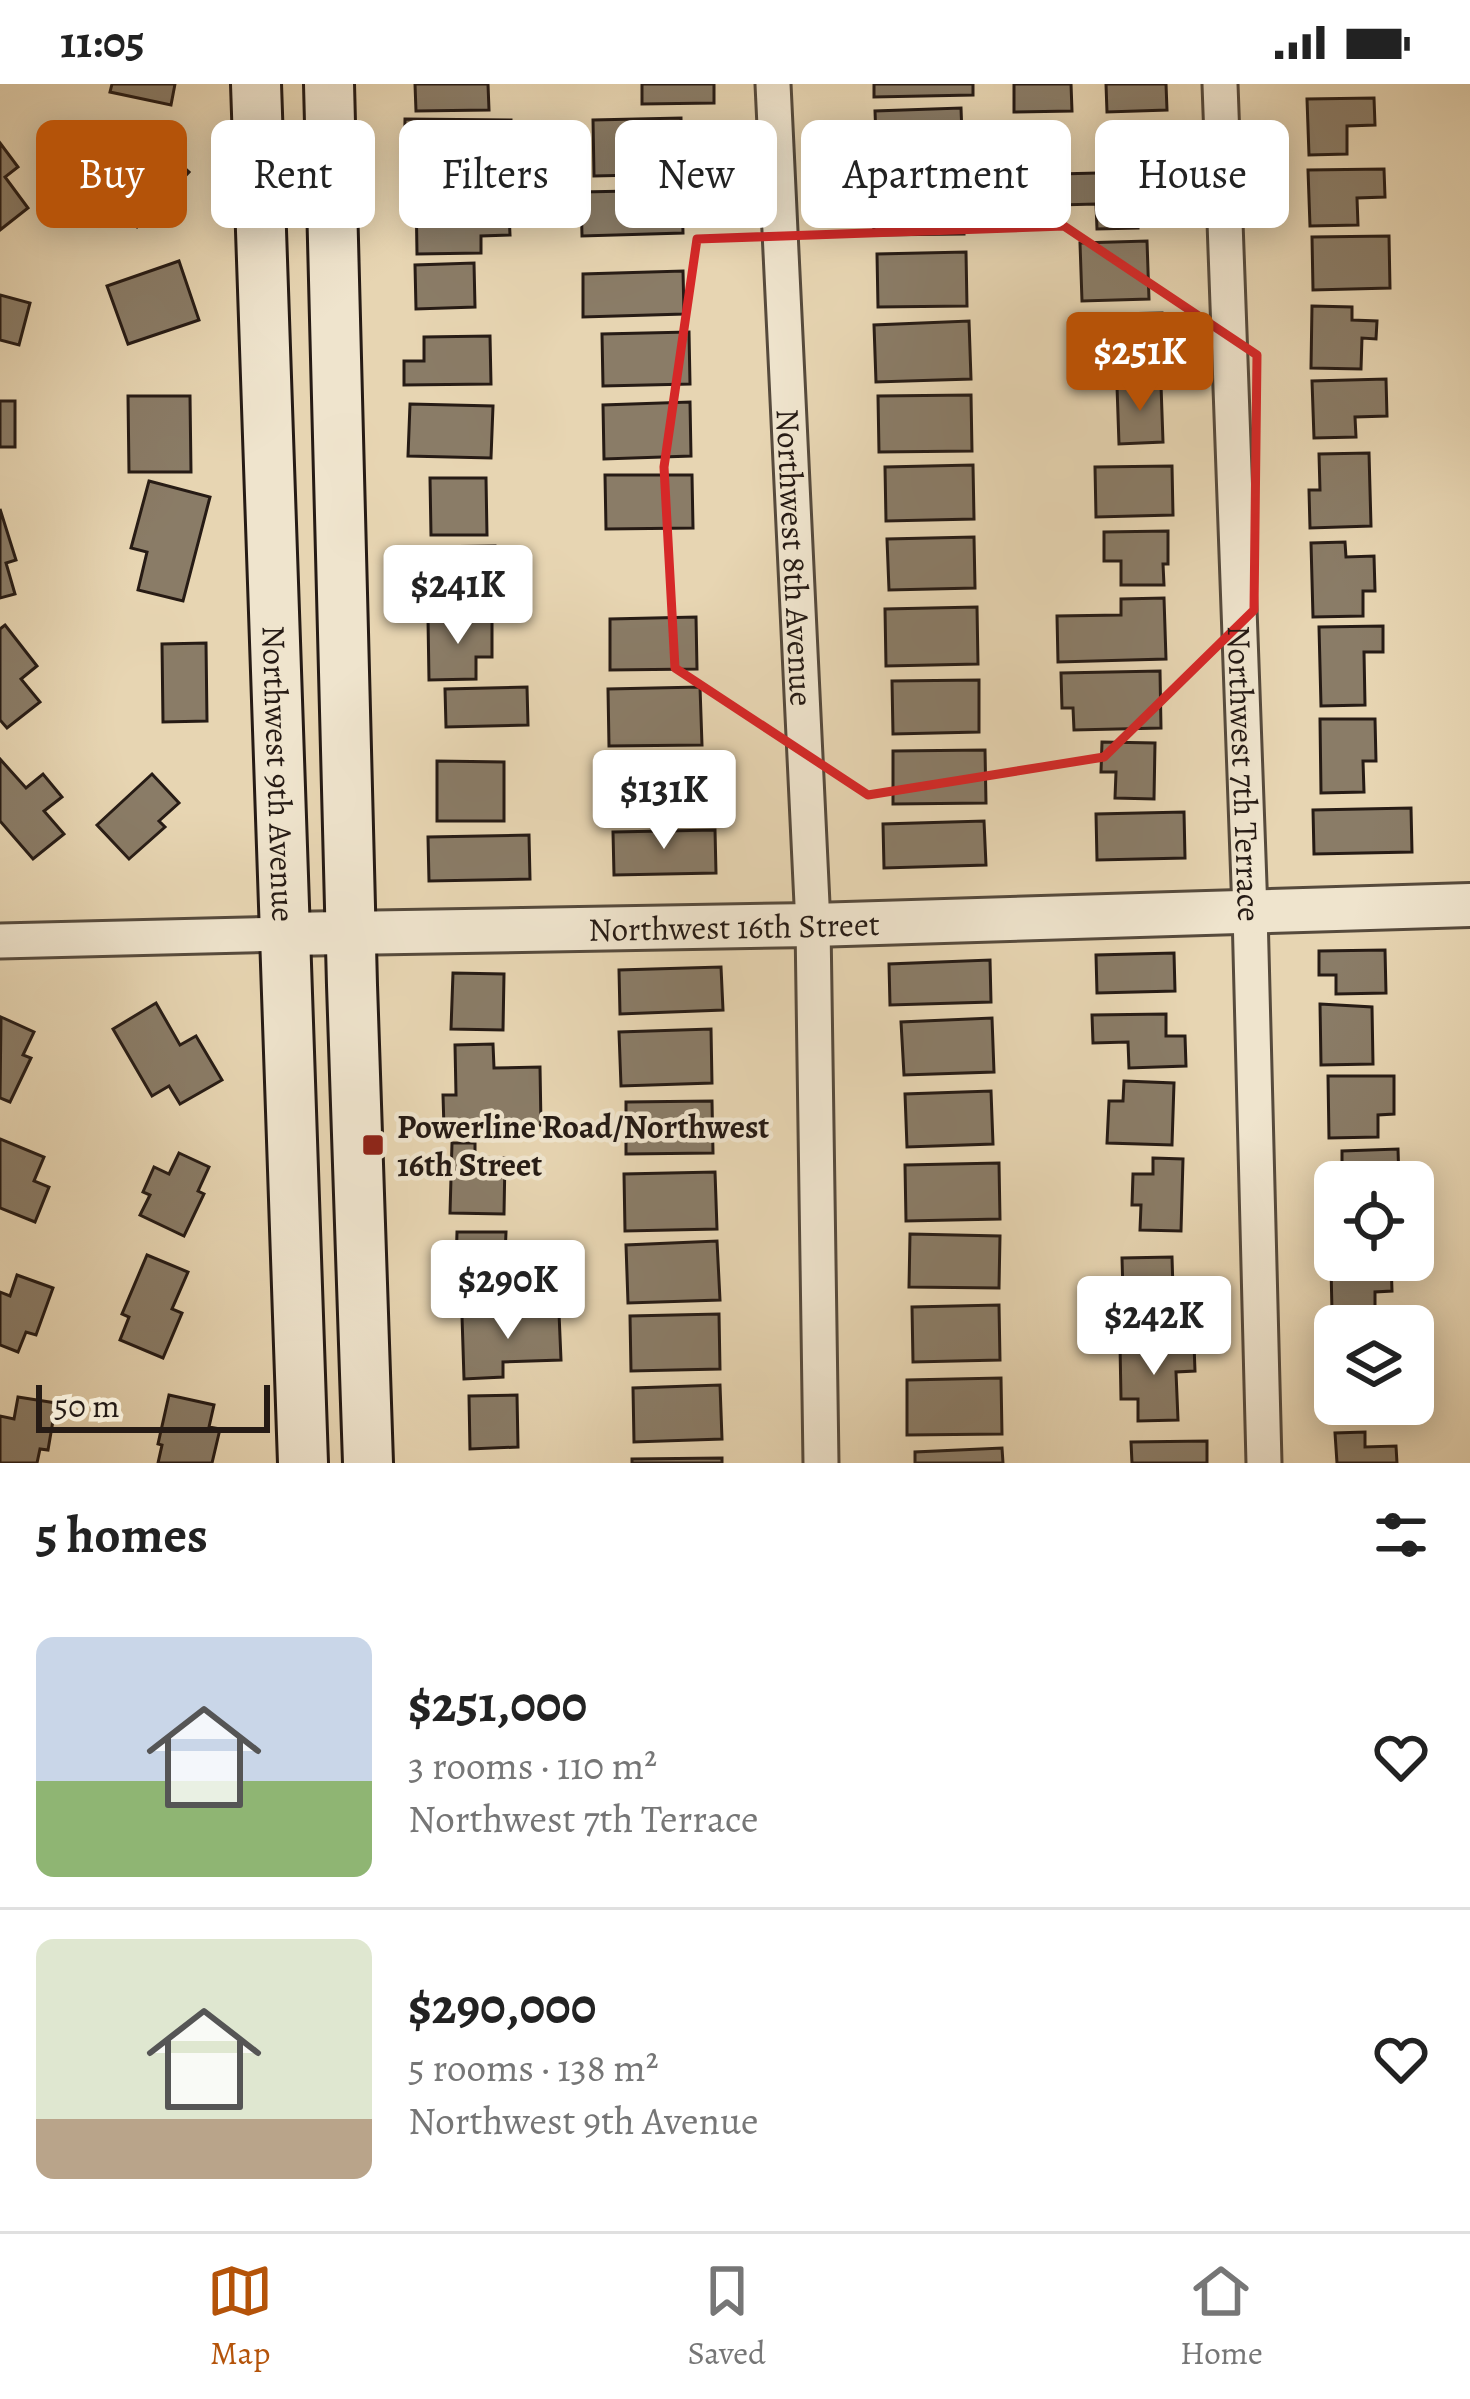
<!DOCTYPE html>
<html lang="en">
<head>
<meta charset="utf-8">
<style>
  :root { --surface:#fff; --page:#f2f2f2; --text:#222; --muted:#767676; --line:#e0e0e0; --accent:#b45309 }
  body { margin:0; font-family:Alegreya,serif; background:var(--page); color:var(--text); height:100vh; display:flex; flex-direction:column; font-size:45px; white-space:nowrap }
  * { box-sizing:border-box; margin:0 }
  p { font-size:39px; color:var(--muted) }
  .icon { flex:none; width:66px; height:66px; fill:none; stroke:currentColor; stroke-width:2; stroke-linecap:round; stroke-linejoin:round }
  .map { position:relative; height:1379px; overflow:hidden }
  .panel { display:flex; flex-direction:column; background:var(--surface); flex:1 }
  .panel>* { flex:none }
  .top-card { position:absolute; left:36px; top:36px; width:1398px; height:108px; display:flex; gap:24px }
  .controls { position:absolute; left:1314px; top:1077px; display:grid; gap:24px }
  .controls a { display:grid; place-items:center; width:120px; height:120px; border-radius:18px; background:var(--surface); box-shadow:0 6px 30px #0003; font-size:60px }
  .scale { position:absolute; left:36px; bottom:30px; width:234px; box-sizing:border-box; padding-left:12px; border:6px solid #261b15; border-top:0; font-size:33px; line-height:42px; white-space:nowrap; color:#261b15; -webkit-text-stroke:9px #efe4cd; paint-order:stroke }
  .price { position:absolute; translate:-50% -102px; padding:0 27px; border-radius:12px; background:#fff; color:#222; font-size:39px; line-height:78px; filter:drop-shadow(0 3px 6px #0008) }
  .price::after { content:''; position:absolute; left:50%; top:72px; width:36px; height:27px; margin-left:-18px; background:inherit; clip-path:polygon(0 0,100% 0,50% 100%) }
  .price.on { background:var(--accent); color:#fff }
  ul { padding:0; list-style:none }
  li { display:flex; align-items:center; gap:36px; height:300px; padding:0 36px }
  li+li { border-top:3px solid var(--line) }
  li span { display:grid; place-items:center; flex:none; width:336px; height:240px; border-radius:18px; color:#555 }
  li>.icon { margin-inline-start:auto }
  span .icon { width:144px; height:144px; fill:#fffc; stroke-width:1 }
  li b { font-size:51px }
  h2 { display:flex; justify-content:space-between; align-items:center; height:144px; padding:0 36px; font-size:51px }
  .chip { padding:0 42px; border-radius:18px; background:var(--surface); box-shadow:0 6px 30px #0003; font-size:42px; line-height:108px }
  .chip.on { background:var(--accent); color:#fff }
  .status { display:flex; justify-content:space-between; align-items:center; height:84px; padding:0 60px; background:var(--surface); direction:ltr }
  .status svg { height:33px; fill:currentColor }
  .dock { display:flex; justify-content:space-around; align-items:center; height:168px; border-top:3px solid var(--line); background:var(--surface); font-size:33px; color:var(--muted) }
  .dock a { display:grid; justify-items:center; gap:6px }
  .dock .on { color:var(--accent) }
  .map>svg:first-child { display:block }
</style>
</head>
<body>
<div class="status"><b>11:05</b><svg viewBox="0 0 49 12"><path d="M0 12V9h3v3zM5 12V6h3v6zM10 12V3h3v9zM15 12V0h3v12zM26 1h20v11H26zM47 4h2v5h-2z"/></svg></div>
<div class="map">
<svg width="1470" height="1379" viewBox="0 0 1470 1379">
  <rect width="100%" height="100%" fill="#e7d5b2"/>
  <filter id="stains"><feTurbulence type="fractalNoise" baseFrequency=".00167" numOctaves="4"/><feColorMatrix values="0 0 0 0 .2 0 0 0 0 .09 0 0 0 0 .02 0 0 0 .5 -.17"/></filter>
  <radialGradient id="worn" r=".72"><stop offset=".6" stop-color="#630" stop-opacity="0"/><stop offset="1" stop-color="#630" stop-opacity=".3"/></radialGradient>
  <g fill="#8a7c67" stroke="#261b15" stroke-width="3">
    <polygon points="112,0 175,0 171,21 110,8"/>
    <polygon points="415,0 488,0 489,26 416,27"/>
    <polygon points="642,0 714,0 714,19 642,20"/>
    <polygon points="874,0 973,0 973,11 874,13"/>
    <polygon points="1014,0 1071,0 1072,27 1014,28"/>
    <polygon points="1106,0 1166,0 1167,26 1107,28"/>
    <polygon points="1374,14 1375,41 1347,42 1347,70 1309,71 1307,15"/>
    <polygon points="961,24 963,78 877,81 875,27"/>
    <polygon points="681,34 682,90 594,92 593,36"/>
    <polygon points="405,35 511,36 511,72 474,71 473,96 404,96"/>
    <polygon points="0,59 18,83 5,93 28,124 0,146"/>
    <polygon points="158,59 189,88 137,143 106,114"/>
    <polygon points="1384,85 1385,113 1357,114 1358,141 1310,142 1308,86"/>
    <polygon points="1137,88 1138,144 1097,145 1096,120 1059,121 1059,90"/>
    <polygon points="963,96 964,150 874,151 873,98"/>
    <polygon points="508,105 510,151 481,152 481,169 417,170 416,107"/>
    <polygon points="682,106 683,149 582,152 581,108"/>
    <polygon points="1389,152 1390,204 1313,206 1312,153"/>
    <polygon points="1147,157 1149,215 1082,217 1080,159"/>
    <polygon points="966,168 967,222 878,223 877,170"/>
    <polygon points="179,177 199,236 128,260 107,202"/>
    <polygon points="474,179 475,223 416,225 415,181"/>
    <polygon points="683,187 684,230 583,233 583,190"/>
    <polygon points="0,211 30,219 19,261 0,256"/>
    <polygon points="1312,222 1352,223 1352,236 1377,237 1376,255 1362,254 1361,285 1311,284"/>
    <polygon points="1162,229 1164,288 1116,289 1114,230"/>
    <polygon points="969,237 971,295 876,298 874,241"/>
    <polygon points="689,248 690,300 603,302 602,250"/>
    <polygon points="490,252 491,300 404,301 404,277 424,277 424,253"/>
    <polygon points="1386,295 1387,332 1355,333 1356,353 1314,354 1312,297"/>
    <polygon points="1161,301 1163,358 1119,360 1117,302"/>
    <polygon points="971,311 972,367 879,368 878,312"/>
    <polygon points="128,312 190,312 191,388 129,388"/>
    <rect x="0" y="317" width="15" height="46"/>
    <polygon points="690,318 691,372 604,375 603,321"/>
    <polygon points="410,320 493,322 491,374 408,372"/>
    <polygon points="1369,369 1371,442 1310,444 1309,406 1320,406 1319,370"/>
    <polygon points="973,381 974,435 886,437 885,383"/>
    <polygon points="1172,382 1173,431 1096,433 1095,383"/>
    <polygon points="605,391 692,391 693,444 606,445"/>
    <polygon points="430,394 486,394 487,451 431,451"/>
    <polygon points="149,397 210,413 183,517 138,506 147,468 131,464"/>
    <polygon points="0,425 16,476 6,479 15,510 0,514"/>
    <polygon points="1168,447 1168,480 1163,480 1164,501 1121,501 1121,477 1104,477 1104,448"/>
    <polygon points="974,453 975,504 889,506 887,455"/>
    <polygon points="1345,458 1346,473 1374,472 1375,507 1363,507 1363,532 1313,533 1311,459"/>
    <polygon points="495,462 496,490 474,491 475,525 425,525 424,463"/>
    <polygon points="1164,514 1166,575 1058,578 1057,532 1121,531 1121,515"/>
    <polygon points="977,523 978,580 886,582 885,525"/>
    <polygon points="696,533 697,585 610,586 610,535"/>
    <polygon points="492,534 492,573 476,573 476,595 429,596 428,535"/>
    <polygon points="5,541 37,582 21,595 40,618 7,644 0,636 0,545"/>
    <polygon points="1383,542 1383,568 1364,568 1365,621 1321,622 1319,543"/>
    <polygon points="206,559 207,637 163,638 162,560"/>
    <polygon points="1160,587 1161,644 1074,646 1073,624 1062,624 1061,589"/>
    <polygon points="979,596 979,648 893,650 892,597"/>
    <polygon points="527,603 528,641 446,643 445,605"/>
    <polygon points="700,603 702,661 609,662 608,605"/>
    <polygon points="1320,635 1375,635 1376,677 1363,677 1364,708 1321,709"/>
    <polygon points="1102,658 1155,659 1154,715 1115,714 1116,688 1101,688"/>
    <polygon points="985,666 986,719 893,720 893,667"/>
    <polygon points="0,675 26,704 43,690 62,713 44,727 64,750 33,775 0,737"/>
    <polygon points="701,675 702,729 612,732 611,678"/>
    <polygon points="437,677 504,678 504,737 437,737"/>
    <polygon points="152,690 179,719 159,737 165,743 129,775 97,741"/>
    <polygon points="1411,724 1412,768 1314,770 1313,726"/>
    <polygon points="1184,728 1185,774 1097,776 1096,730"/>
    <polygon points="984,737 986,781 884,784 883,740"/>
    <polygon points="715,746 716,789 614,791 613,748"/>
    <polygon points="529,751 530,795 429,797 428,753"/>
    <polygon points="1385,866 1386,909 1336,910 1336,891 1319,891 1319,867"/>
    <polygon points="1174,869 1175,907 1097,909 1096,871"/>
    <polygon points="990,876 991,918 890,921 889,880"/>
    <polygon points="721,883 723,926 620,930 619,886"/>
    <polygon points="453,889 504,890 503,946 451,945"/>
    <polygon points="156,919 180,961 196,952 222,996 180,1020 169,1002 152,1012 113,945"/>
    <polygon points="1320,920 1372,923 1373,980 1321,981"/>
    <polygon points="1166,930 1166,952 1185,952 1186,982 1129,984 1128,958 1093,959 1092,931"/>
    <polygon points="1,933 34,948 23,971 31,974 10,1018 0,1014"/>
    <polygon points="992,934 994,988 904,991 901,938"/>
    <polygon points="711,945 712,999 621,1002 619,948"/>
    <polygon points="493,960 494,984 540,983 541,1041 444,1044 443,1011 456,1011 455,961"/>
    <polygon points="1328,992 1394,992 1394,1030 1378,1031 1378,1053 1329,1054"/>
    <polygon points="1124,997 1174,999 1172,1061 1107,1059 1109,1017 1123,1017"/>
    <polygon points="991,1007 993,1060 907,1063 905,1010"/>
    <polygon points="712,1017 713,1069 626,1070 626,1018"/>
    <polygon points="0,1055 44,1073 34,1097 49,1103 35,1138 0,1124"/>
    <polygon points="452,1059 475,1059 475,1073 505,1074 504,1130 450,1129"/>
    <polygon points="1398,1065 1399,1098 1335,1098 1335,1126 1325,1127 1325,1096 1342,1095 1342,1067"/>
    <polygon points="179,1069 209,1083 198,1107 204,1110 184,1152 140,1131 150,1111 143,1108 154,1083 169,1090"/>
    <polygon points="1153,1074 1183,1075 1181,1147 1140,1146 1141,1121 1132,1121 1133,1090 1153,1090"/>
    <polygon points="999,1079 1000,1135 906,1137 905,1081"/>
    <polygon points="715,1088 717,1145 625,1147 624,1090"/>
    <polygon points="1330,1141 1335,1141 1335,1176 1391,1176 1392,1207 1375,1208 1375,1226 1332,1227"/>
    <polygon points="457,1148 506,1148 505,1173 517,1173 517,1189 511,1189 511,1219 439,1219 439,1184 456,1184"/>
    <polygon points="910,1150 1000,1152 999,1204 909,1203"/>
    <polygon points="717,1157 720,1216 628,1219 626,1161"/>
    <polygon points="147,1171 188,1188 172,1225 182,1229 163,1274 120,1256 129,1233 122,1230"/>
    <polygon points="1172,1173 1173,1205 1184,1204 1186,1242 1124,1244 1122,1174"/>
    <polygon points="17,1191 53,1204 36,1251 26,1248 18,1268 0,1261 0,1208 10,1212"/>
    <polygon points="999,1221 1000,1276 913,1278 912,1223"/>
    <polygon points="559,1229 561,1276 503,1278 503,1293 464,1295 462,1232"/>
    <polygon points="719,1230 720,1285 631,1287 630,1232"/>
    <polygon points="1194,1260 1195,1287 1176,1288 1178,1336 1138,1337 1138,1315 1121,1315 1120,1261"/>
    <polygon points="1001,1294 1002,1350 907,1351 907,1296"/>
    <polygon points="720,1301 722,1355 634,1358 633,1304"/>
    <polygon points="169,1311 214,1321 209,1343 220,1345 212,1379 158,1379 162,1361 158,1360"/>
    <polygon points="517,1311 518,1363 470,1365 469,1312"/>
    <polygon points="18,1313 56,1319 48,1366 40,1365 37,1379 0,1379 0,1332 14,1335"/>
    <polygon points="1365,1348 1365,1363 1396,1362 1397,1379 1337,1379 1335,1349"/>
    <polygon points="1207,1357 1207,1379 1132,1379 1131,1358"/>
    <polygon points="1002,1364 1003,1379 915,1379 915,1368"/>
    <polygon points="722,1374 722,1379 632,1379 632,1375"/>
  </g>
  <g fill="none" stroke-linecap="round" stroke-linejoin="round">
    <defs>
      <g id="minor">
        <path id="s1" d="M 773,0 L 813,841 L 821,1379"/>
        <path id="s2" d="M 1220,0 L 1250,828 L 1264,1379"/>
        <polyline points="0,857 284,850"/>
      </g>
      <g id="tertiary">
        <path id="s3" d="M 284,850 L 813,841 L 1470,821"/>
      </g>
      <g id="secondary">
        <path id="s4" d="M 256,0 L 303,1379"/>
        <polyline points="329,0 352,901 368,1379"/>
      </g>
    </defs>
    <use href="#minor" stroke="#564a3c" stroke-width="39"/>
    <use href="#tertiary" stroke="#564a3c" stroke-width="48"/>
    <use href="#secondary" stroke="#261b15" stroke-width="54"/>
    <use href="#minor" stroke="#efe4cd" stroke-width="33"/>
    <use href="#tertiary" stroke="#efe4cd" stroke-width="42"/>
    <use href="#secondary" stroke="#efe4cd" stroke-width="48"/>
  </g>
  <path fill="none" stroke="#d62828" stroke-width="9" stroke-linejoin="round" d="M 1064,142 L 1257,271 L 1254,526 L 1104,673 L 868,711 L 675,584 L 664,383 L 697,155 Z"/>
  <rect fill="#8f2418" stroke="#efe4cd" stroke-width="4.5" x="361" y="1049" width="24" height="24" rx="6"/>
  <g text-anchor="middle" stroke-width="9" stroke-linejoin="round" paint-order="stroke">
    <g font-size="33" fill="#261b15" stroke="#efe4cd">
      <text dy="12" stroke="none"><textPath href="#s1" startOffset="474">Northwest 8th Avenue</textPath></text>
      <text dy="12" stroke="none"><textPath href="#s2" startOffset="690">Northwest 7th Terrace</textPath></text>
      <text dy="12" stroke="none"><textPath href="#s4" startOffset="690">Northwest 9th Avenue</textPath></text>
      <text dy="12" stroke="none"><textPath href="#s3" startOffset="450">Northwest 16th Street</textPath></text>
    </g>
    <g font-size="33" font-weight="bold" fill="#261b15" stroke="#efe4cd" text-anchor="start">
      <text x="397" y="1054">Powerline Road/Northwest<tspan x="397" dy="38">16th Street</tspan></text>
    </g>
  </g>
  <rect width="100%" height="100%" filter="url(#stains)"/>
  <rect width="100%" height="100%" fill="url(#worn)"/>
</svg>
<div class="controls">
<a><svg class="icon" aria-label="locate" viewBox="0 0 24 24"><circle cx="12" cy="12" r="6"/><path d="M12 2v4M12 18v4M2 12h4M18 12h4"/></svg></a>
<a><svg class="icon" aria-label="layers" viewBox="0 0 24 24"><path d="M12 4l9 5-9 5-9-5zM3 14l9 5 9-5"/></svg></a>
</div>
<div class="scale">50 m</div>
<b class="price on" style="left:1140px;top:330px">$251K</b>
<b class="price" style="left:458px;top:563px">$241K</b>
<b class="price" style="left:664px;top:768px">$131K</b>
<b class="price" style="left:508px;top:1258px">$290K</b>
<b class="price" style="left:1154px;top:1294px">$242K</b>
<div class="top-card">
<a class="chip on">Buy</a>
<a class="chip">Rent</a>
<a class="chip">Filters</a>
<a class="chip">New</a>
<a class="chip">Apartment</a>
<a class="chip">House</a>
</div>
</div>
<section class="panel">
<h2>5 homes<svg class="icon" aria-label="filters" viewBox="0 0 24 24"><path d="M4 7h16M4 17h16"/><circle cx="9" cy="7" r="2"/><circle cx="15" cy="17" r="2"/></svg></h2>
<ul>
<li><span style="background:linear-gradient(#c9d6e8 60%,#8fb573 0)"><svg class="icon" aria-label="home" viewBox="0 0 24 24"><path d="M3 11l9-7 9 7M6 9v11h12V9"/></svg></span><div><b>$251,000</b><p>3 rooms · 110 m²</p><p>Northwest 7th Terrace</p></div><svg class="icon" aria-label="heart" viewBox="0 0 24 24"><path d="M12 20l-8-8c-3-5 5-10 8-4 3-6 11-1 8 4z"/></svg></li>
<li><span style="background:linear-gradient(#dfe7d0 75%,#b9a48a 0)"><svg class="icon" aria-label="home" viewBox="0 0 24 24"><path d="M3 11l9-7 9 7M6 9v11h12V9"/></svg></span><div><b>$290,000</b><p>5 rooms · 138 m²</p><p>Northwest 9th Avenue</p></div><svg class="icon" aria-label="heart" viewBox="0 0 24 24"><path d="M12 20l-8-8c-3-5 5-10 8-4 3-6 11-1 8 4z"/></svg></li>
</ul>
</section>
<nav class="dock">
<a class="on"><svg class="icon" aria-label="map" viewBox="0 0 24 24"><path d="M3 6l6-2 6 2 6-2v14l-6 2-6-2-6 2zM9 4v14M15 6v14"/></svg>Map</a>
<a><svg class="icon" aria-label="saved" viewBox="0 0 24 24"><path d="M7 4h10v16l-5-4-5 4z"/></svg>Saved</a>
<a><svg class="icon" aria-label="home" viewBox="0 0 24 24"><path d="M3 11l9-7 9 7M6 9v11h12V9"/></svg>Home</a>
</nav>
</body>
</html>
